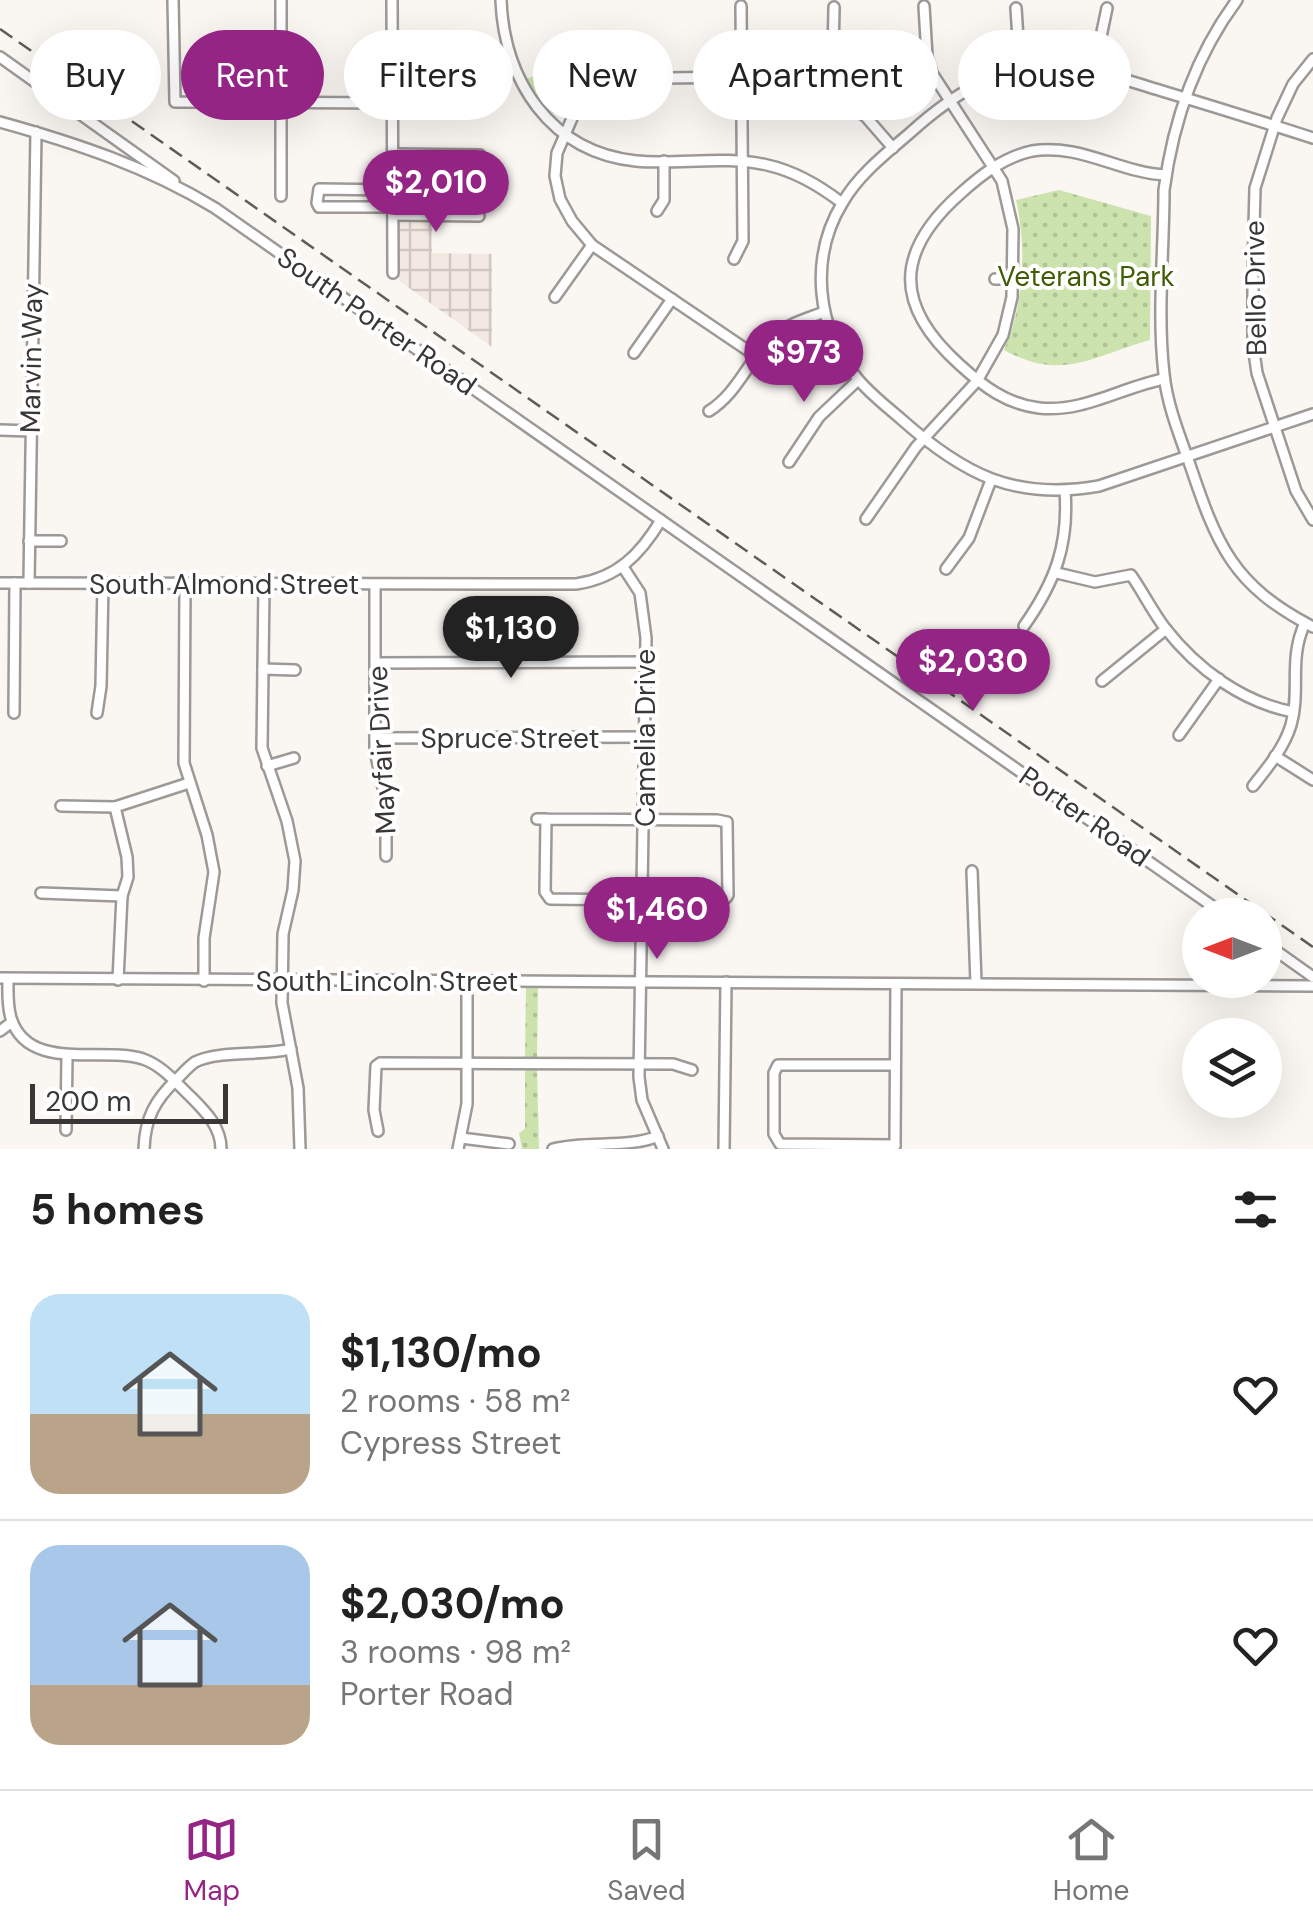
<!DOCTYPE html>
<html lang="en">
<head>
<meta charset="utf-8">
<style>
  :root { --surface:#fff; --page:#f2f2f2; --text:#222; --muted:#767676; --line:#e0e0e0; --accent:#952585 }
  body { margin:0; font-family:"DM Sans",sans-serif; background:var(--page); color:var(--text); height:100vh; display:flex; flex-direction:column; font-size:38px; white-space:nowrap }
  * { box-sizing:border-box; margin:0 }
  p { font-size:32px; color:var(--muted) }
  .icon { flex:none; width:55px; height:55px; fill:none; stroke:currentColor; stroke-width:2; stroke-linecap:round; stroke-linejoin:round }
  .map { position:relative; height:1149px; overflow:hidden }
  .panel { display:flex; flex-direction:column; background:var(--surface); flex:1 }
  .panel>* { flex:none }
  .guide { position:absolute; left:30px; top:30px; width:1255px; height:90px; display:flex; gap:20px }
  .needle { width:65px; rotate:270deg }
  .tools { position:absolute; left:1182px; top:898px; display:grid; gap:20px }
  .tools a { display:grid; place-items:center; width:100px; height:100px; border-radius:50%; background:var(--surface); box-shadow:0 10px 40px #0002; font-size:50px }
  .scale { position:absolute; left:30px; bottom:25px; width:198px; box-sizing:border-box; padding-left:10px; border:5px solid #393736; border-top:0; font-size:28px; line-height:35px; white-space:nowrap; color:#393736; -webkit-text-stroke:8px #fff; paint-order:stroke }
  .price { position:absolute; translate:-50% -85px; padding:0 22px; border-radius:35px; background:var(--accent); color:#fff; font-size:32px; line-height:65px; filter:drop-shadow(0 2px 5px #0008) }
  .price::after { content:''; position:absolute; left:50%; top:60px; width:30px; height:22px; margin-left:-15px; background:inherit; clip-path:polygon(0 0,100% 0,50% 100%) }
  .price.on { background:#222; color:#fff }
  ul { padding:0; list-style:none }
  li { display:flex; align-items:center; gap:30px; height:250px; padding:0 30px }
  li+li { border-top:2px solid var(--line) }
  li span { display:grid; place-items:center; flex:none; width:280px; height:200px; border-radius:30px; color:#555 }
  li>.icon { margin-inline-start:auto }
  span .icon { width:120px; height:120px; fill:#fffc; stroke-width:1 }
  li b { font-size:42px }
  h2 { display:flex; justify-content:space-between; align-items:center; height:120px; padding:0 30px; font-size:42px }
  .pill { padding:0 35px; border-radius:45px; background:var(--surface); box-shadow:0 10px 40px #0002; font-size:35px; line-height:90px }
  .pill.on { background:var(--accent); color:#fff }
  .menu { display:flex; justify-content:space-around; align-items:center; height:140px; border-top:2px solid var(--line); background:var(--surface); font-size:28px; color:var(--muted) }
  .menu a { display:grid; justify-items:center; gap:5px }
  .menu .on { color:var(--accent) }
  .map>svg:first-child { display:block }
</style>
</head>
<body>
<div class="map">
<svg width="1313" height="1149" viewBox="0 0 1313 1149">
  <defs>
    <pattern id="industrial-grid" width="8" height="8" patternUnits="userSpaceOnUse" patternTransform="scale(2.5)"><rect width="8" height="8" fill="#f4e9e2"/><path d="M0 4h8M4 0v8" fill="none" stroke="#d2c8c2"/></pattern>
    <pattern id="park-dots" width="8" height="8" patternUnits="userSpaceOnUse" patternTransform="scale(2.5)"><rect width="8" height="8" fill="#cce3ae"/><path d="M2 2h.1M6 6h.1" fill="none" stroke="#b0c396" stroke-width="1.8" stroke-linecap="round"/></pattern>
  </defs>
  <rect width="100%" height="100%" fill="#faf7f3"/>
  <polygon fill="url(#industrial-grid)" points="398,219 432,220 432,253 492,254 492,347 399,281"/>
  <g fill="url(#park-dots)">
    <polygon points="547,72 551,82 556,81 558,85 577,81 569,104 562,112 552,113 526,79"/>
    <path d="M 1059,190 L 1151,216 L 1150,340 C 1093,356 1063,382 1004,350 C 1024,305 1027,248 1016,200 Z"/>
    <polygon points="526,987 538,987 537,1058 525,1058"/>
    <polygon points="525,1068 537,1068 539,1149 522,1149 519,1133 525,1129"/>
  </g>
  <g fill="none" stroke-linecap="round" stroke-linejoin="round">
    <defs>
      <g id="minor">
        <polyline points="173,0 175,102 392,103"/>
        <polyline points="281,0 281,196"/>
        <polyline points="392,0 393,273"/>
        <path d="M 501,0 C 504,80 550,152 636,161 C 679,165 724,155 767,165 C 794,171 820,186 842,203"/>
        <path d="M 1237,0 C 1196,55 1173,122 1164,190 C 1164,250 1157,314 1164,374 C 1167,404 1179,434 1189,462 C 1217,545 1232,585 1313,627"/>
        <polyline points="834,7 833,57 827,88 866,117 893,148"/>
        <polyline points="1016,8 1020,70"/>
        <polyline points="0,57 174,181"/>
        <polyline points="1313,59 1293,84 1277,118 1255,188 1253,266 1253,345 1257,373 1296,491 1313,520"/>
        <polyline points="1094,70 1107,8"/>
        <polyline points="741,77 589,79 557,153 555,176 560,199 572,221 592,245 756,356"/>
        <polyline points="392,81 480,81"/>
        <path d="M 0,122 C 76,143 148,167 215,208 L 1225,915"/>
        <path d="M 1313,138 C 1263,122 1212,106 1162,91 C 1125,80 1090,66 1051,67 C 994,68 952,95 911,132 C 887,153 859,174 843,202 C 809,257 816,328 857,378 C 869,393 886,406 901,419 C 963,474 1014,501 1099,486 L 1313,414"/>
        <polyline points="393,154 480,155"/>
        <polyline points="393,190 319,189 317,203 319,207 393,207"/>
        <polyline points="657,211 664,200 664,161"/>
        <polyline points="393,215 479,216"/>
        <polyline points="734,259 743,241 741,6"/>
        <polyline points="995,279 1013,279"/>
        <polyline points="555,297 592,245"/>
        <polyline points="634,353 672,299"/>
        <path d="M 1164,379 C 1122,387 1083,413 1039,408 C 1006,404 983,386 960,365 C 894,306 894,252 961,193 C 981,175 1004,157 1032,151 C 1080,143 1120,173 1166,175"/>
        <path d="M 709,411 C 738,393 748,360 773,337 C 787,324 806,319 824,312"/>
        <polyline points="0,430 31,431"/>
        <polyline points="789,462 819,417 858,380"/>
        <polyline points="866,519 916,447 977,381 1003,335 1012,297 1013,229 1002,181 932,73 927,56 924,6"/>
        <polyline points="29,541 61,541"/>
        <polyline points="623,567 640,593 646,638 639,1077 642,1100 663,1149"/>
        <polyline points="946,569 969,538 991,480"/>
        <path d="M 1057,573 L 1095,582 L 1131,575 C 1143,592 1152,611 1165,628 C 1197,669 1242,702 1293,712"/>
        <path d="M 0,583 L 576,584 C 617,578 640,555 661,520"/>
        <polyline points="29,583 36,132"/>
        <polyline points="185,585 184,763 207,835 214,872 204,938 204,981"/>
        <polyline points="264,585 262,748 287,821 295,861 293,890 283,934 282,1003 298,1088 300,1149"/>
        <polyline points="375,585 375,751 386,801 386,856"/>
        <path d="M 1024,626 C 1055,582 1069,545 1065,491"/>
        <polyline points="376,663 646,662"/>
        <polyline points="263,669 295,670"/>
        <polyline points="1102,681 1166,629"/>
        <polyline points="14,713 15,583"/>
        <polyline points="97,713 101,686 103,584"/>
        <polyline points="1179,735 1219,679"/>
        <polyline points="375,738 645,737"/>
        <polyline points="1275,756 1313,780"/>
        <polyline points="267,766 294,758"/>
        <path d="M 1253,786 C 1268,767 1284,748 1291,725 C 1301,690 1288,659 1305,623"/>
        <polyline points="61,806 115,807 189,783"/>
        <polyline points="115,807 127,857 128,877 122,896 118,980"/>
        <polyline points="537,819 546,819 717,820 727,822 728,895 726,898 715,901 550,899 545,892 546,819"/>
        <polyline points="972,871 976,983"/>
        <polyline points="41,893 122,896"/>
        <polyline points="1265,943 1313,977"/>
        <polyline points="0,978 1313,986"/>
        <path d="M 8,979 C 8,992 7,1005 11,1018 C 28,1073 103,1046 143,1059 C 163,1066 176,1083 191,1097 C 206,1112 221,1127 221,1149"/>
        <polyline points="0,1031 12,1022"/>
        <polyline points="895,1065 778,1065 774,1073 774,1134 780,1144 895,1145"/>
        <polyline points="66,1130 67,1055"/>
        <polyline points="378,1131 374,1110 376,1066 380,1063 673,1064 692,1070"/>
        <polyline points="461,1138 509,1144"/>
        <polyline points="895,1146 896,984"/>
        <path d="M 144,1149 C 145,1118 155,1100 177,1079 C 182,1074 189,1066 195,1062 C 219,1050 263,1056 291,1049"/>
        <polyline points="458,1149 467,1104 467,981"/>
        <path d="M 553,1149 C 586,1140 627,1149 658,1136"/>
        <polyline points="724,1149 726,982"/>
      </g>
    </defs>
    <use href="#minor" stroke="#9d9997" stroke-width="14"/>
    <use href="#minor" stroke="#fff" stroke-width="9"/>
    <polyline stroke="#5e5c5a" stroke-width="2.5" stroke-dasharray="15 8" stroke-linecap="butt" points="0,29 1313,947"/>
  </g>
  <g text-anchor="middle" stroke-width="8" stroke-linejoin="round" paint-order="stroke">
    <g font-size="28" fill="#415d03" stroke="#fff">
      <text x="1086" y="286">Veterans Park</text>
    </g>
    <g font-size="28" fill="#393736" stroke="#fff">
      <text transform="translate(1255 288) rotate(-91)" y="10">Bello Drive</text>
      <text transform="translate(377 321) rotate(35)" y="10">South Porter Road</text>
      <text transform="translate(31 358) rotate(-89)" y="10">Marvin Way</text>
      <text x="224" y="594">South Almond Street</text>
      <text x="510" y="748">Spruce Street</text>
      <text transform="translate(645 738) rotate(-90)" y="10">Camelia Drive</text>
      <text transform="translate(381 750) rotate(-93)" y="10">Mayfair Drive</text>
      <text transform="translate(1085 816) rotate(35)" y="10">Porter Road</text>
      <text x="387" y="991">South Lincoln Street</text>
    </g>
  </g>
</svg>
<div class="tools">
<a><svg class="needle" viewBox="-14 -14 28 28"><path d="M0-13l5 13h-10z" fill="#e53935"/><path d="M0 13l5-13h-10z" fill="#767676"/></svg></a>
<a><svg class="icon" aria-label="layers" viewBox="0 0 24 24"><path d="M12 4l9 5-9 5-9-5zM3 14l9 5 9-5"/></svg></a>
</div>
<div class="scale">200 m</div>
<b class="price" style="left:436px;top:235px">$2,010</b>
<b class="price" style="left:804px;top:405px">$973</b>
<b class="price on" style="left:511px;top:681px">$1,130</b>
<b class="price" style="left:973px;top:714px">$2,030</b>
<b class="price" style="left:657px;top:962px">$1,460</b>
<div class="guide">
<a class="pill">Buy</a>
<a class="pill on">Rent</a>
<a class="pill">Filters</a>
<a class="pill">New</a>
<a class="pill">Apartment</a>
<a class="pill">House</a>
</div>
</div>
<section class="panel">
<h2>5 homes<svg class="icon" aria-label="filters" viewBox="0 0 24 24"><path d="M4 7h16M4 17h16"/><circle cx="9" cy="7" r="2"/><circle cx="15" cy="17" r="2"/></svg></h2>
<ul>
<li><span style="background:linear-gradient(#bfe0f5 60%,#b9a48a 0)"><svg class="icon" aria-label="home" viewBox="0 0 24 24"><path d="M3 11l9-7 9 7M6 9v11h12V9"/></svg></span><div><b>$1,130/mo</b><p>2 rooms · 58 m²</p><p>Cypress Street</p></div><svg class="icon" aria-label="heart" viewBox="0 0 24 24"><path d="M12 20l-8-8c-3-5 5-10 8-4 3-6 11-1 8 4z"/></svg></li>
<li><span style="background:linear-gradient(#a9c7e8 70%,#b9a48a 0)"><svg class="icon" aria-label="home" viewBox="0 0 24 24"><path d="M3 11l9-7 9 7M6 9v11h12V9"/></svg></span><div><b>$2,030/mo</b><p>3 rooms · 98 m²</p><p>Porter Road</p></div><svg class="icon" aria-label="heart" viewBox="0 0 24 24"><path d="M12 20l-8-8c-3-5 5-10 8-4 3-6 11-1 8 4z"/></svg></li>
</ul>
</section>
<nav class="menu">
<a class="on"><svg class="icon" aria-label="map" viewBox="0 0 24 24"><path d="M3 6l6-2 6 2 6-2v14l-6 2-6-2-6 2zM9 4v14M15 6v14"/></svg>Map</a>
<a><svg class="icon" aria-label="saved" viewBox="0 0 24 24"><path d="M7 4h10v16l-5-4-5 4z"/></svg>Saved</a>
<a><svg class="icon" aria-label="home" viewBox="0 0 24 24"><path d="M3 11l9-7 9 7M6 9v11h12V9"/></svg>Home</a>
</nav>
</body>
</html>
